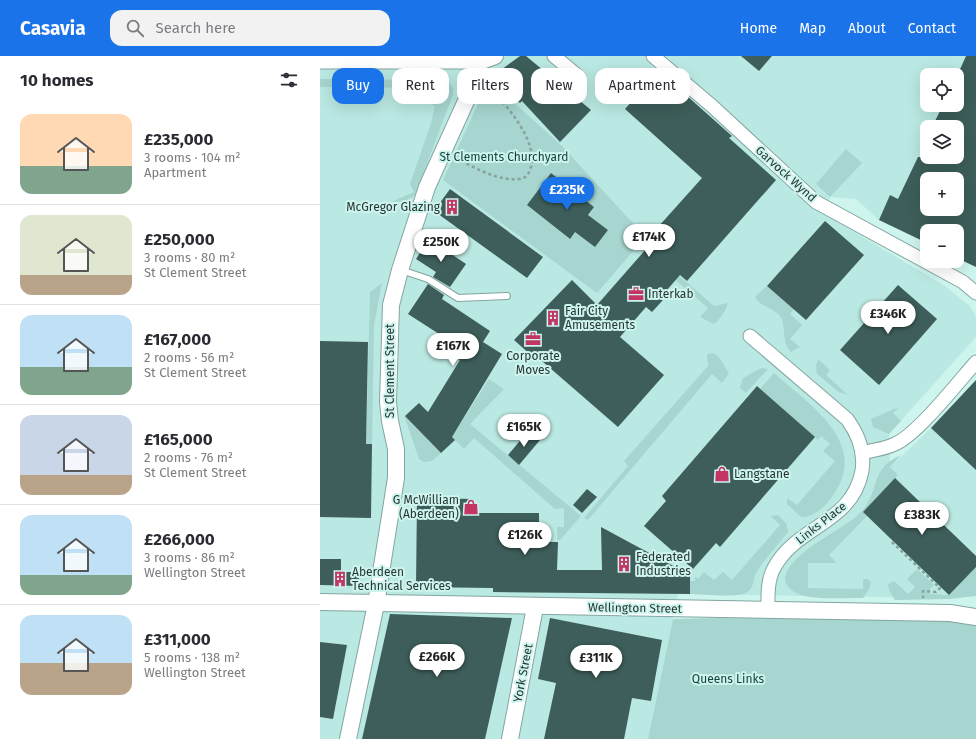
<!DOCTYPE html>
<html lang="en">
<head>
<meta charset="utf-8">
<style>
  :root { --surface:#fff; --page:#f2f2f3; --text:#2b2b33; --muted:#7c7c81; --line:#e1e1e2; --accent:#1a73e8 }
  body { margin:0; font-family:"Fira Sans",sans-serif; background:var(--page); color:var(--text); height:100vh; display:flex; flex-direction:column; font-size:15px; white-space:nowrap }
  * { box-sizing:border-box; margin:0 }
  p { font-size:13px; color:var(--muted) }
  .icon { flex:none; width:22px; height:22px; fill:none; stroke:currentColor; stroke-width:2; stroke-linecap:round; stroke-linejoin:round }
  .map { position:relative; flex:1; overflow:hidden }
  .drawer { display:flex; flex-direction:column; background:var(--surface); width:320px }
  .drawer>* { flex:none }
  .guide { position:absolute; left:12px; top:12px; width:380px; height:36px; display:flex; gap:8px }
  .fabs { position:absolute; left:600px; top:12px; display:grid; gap:8px }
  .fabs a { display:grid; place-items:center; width:44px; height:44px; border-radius:8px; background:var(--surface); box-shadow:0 4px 16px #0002; font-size:20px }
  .price { position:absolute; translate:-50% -34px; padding:0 9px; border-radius:14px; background:#fff; color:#222; font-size:13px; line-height:26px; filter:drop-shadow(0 1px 2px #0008) }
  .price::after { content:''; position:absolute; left:50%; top:24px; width:12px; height:9px; margin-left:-6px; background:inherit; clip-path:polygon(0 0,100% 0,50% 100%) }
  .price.on { background:var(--accent); color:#fff }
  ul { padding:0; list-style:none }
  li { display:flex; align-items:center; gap:12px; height:100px; padding:0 20px }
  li+li { border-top:1px solid var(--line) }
  li span { display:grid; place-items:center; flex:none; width:112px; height:80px; border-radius:12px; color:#555 }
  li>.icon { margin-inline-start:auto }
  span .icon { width:48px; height:48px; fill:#fffc; stroke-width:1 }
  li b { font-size:17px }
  h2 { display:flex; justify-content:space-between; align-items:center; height:48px; padding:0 20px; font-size:17px }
  .tag { padding:0 14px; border-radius:12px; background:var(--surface); box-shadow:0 4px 16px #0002; font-size:14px; line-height:36px }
  .tag.on { background:var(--accent); color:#fff }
  header { display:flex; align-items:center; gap:24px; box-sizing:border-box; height:56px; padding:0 20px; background:var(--accent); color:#fff }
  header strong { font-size:19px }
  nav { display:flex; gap:22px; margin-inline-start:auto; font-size:14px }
  .search { width:280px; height:36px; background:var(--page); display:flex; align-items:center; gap:10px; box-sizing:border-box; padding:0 14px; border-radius:12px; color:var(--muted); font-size:15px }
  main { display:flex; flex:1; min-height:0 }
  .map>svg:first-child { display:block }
</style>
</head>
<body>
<header>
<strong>Casavia</strong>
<div class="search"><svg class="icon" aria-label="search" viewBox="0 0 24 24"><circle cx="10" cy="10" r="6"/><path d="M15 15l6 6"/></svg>Search here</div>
<nav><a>Home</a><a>Map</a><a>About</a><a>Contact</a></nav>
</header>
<main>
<section class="drawer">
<h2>10 homes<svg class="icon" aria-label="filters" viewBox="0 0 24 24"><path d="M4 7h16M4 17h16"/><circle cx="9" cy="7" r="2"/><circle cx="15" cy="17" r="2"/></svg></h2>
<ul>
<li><span style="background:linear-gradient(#ffd9b3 65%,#7fa58c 0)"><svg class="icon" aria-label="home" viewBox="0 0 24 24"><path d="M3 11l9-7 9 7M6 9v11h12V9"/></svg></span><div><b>£235,000</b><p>3 rooms · 104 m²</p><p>Apartment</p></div></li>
<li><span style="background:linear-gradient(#dfe7d0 75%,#b9a48a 0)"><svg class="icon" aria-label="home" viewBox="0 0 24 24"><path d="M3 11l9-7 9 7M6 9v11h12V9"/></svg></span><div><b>£250,000</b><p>3 rooms · 80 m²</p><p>St Clement Street</p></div></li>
<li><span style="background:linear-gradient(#bfe0f5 65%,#7fa58c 0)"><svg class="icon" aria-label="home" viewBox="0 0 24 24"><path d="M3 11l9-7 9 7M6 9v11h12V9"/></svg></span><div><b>£167,000</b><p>2 rooms · 56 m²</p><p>St Clement Street</p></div></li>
<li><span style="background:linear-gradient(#c9d6e8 75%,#b9a48a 0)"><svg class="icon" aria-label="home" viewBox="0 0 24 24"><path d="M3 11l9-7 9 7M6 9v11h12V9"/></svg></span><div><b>£165,000</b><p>2 rooms · 76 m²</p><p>St Clement Street</p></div></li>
<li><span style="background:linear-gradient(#bfe0f5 75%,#7fa58c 0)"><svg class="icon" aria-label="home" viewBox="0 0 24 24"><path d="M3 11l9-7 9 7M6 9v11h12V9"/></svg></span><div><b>£266,000</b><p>3 rooms · 86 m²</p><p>Wellington Street</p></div></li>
<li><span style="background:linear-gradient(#bfe0f5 60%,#b9a48a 0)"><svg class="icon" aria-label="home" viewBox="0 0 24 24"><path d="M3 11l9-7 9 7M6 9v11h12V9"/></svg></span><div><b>£311,000</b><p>5 rooms · 138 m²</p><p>Wellington Street</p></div></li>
</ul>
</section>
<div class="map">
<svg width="656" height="683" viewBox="0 0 656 683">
  <rect width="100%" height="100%" fill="#cef4ee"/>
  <path fill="#bae8e2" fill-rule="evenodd" d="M 0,0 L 656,0 L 656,211 L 637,202 L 637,175 L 607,175 L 607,187 L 559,164 L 536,143 L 510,141 L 506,159 L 625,230 L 650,250 L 656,261 L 656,281 L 569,378 L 570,411 L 606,377 L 656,324 L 656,540 L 620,542 L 358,538 L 328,683 L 0,683 ZM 607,19 L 637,19 L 637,49 L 607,49 ZM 607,71 L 637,71 L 637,101 L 607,101 ZM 607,123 L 637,123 L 637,153 L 607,153 Z"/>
  <g fill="#a7d5cf" fill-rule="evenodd">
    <polygon points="0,23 122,24 130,27 133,32 133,39 95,139 87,145 71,146 94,136 90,128 111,67 115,50 102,45 102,32 0,31"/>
    <path d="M 169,24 L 242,90 L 309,163 L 327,179 L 277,237 L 123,124 ZM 231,117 L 274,151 L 268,160 L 273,169 L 276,165 L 288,174 L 275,191 L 256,174 L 249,183 L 207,149 Z"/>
    <polygon points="526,93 542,107 510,141 496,128"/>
    <path d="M 356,217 L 394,250 L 408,247 C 405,256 401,262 394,268 L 380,261 L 388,252 L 352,221 Z"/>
    <polygon points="62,227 54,269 52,388 46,388 50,236"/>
    <path d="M 447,230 L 474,253 L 470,258 L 482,269 L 470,283 L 480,291 L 471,296 C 461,286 467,271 460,260 C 454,252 439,250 435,241 Z"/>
    <path d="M 393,297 C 403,302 403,310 409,317 L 402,327 L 392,318 L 268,464 L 264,462 L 308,410 L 304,405 L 388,310 L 387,298 Z"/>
    <polygon points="498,303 510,314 506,319 528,339 519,336 497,318 496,310"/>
    <polygon points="441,312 448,313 426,337 420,332 423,322"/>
    <path d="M 454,317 C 491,350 552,388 511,442 C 505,451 492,462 481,461 L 467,448 L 467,442 L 477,449 L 515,405 L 503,395 L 510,388 L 501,380 L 498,384 L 440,333 Z"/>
    <polygon points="169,323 184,333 150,368 261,460 240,484 237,484 237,471 244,471 244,452 235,453 154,382 144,393 132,381"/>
    <polygon points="579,351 573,357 581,365 569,378 553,371 551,363"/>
    <polygon points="84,359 121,397 112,405 104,406 99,403"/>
    <path d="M 581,399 L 570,411 L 578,419 L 543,456 L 547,460 L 509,499 L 517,507 L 488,507 L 488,532 L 543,533 L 543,523 L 548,523 L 551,527 L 549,533 L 543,542 C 523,541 465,549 465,521 C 472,495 519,476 538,459 C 562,437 547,414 581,399 Z"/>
    <path d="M 458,459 L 466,467 L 468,476 C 458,489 445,502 436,517 C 432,525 435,533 425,537 C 416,542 382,538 370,538 L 370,525 L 375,525 L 375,520 L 378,523 L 384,516 L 394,524 L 403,516 L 412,524 L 460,469 L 451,460 Z"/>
    <polygon points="656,511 656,540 629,543 575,544 569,534 568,528 574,525 588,538 595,531 587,523 597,513 614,529 610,533 610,538 629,539"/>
    <polygon points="396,562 566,563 656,566 656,683 328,683 353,563"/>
  </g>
  <g fill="#3d5e5a" fill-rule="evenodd">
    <polygon points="200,0 206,0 271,54 240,86 202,45 200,47 170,22"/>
    <polygon points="421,0 452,0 439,15"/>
    <path d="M 646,0 L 656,0 L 656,211 L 637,202 L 637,175 L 607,175 L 607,187 L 559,164 L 570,139 L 578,143 L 598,101 L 637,101 L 637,71 L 612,71 L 623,49 L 637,49 L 637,20 ZM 607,123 L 637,123 L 637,153 L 607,153 Z"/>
    <polygon points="339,15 412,80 409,82 456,124 367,225 360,219 340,242 343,244 332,256 326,251 300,281 344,319 298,371 215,299 213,301 194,284 252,224 277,249 334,184 330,180 382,122 305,53"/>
    <polygon points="231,117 274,151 268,159 288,174 275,191 255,176 250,183 207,149"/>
    <polygon points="130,133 223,201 207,222 114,155"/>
    <polygon points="505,165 544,199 486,264 447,230"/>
    <polygon points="109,183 146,208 130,231 113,221 116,216 96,203"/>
    <polygon points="108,228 124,239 122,243 170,275 163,286 182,298 132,381 135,384 121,397 85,360 99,347 108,356 140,304 124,294 130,285 88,258"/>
    <polygon points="578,229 617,263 559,329 520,294"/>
    <polygon points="0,285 48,286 46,388 52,388 51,462 0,461"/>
    <polygon points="656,324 656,414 611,372"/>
    <polygon points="437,330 495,381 400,491 396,487 373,513 324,470 346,445 342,440"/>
    <polygon points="209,374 220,384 199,409 188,399"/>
    <polygon points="575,422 656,500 656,511 629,539 543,456"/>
    <polygon points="267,433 277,441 262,457 253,449"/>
    <polygon points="97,442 154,443 154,454 159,454 159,457 219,457 219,486 238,486 237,514 282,514 281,471 370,519 370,538 173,536 173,532 96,531"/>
    <polygon points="0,503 21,503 21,516 39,516 39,530 0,529"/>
    <polygon points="70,558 192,562 165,683 42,683"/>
    <polygon points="230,562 342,584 331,645 312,642 304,683 224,683 236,627 218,623"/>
    <polygon points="0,586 27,589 13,663 0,661"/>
  </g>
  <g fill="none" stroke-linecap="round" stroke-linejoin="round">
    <defs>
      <polyline id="service" points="81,214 108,223 138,242 187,240"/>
      <g id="minor">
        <polyline points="234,0 259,21"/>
        <polyline points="333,0 392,50 496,146 643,226 656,237"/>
        <polyline points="0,6 159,6"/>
        <path d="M 430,280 L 527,363 C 538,378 545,396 542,415 C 532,468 477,469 454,512 C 447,525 448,540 448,554"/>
        <path d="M 542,397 C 553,394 565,393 575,388 C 597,379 639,325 656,306"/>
      </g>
      <g id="tertiary">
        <polyline points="0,546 630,557 656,561"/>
        <polyline points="28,683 56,548 76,422 76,393 70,365 68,346 71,249 80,214 107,131 156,23 159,6 175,0"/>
        <polyline points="190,683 215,551"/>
      </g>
    </defs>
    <use href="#service" stroke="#83a6a2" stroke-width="8"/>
    <use href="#minor" stroke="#83a6a2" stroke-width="15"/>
    <use href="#tertiary" stroke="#83a6a2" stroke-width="18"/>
    <g stroke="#87a29e" stroke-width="2.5" stroke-dasharray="3 3" stroke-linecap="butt">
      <path d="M 136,102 C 155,112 177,125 199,123 C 205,123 208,119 210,114 C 221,89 186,47 168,31"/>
      <polyline points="572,486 620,532 616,536 603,535 603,542"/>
    </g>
    <use href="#service" stroke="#fff" stroke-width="6"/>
    <use href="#minor" stroke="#fff" stroke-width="13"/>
    <use href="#tertiary" stroke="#fff" stroke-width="16"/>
  </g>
  <defs>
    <symbol id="building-bare" viewBox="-9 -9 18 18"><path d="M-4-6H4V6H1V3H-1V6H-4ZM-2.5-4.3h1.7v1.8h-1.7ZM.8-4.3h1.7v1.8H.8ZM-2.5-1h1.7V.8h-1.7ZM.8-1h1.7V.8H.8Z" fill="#c33562" stroke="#cef4ee" stroke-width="2.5" paint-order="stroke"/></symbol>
    <symbol id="office-bare" viewBox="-9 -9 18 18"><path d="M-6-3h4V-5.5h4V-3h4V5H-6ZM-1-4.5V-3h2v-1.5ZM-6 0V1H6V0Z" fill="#c33562" stroke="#cef4ee" stroke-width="2.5" paint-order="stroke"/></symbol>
    <symbol id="shop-bare" viewBox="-9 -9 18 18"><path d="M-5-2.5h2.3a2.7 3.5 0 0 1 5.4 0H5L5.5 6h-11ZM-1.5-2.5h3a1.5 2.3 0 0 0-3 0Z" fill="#c33562" stroke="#cef4ee" stroke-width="2.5" paint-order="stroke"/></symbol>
  </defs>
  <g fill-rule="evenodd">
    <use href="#building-bare" x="121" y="140" width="22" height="22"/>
    <use href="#office-bare" x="305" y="227" width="22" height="22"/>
    <use href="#building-bare" x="222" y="251" width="22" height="22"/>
    <use href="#office-bare" x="202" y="272" width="22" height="22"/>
    <use href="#shop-bare" x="391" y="407" width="22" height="22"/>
    <use href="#shop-bare" x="140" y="440" width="22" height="22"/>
    <use href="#building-bare" x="293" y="497" width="22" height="22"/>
    <use href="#building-bare" x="9" y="512" width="22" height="22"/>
  </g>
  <g text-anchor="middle" stroke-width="4" stroke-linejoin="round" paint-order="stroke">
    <g font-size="12" fill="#15423d" stroke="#cef4ee">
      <text x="184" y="105">St Clements Churchyard</text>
      <text x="408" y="627">Queens Links</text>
    </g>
    <g font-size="12" fill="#283635" stroke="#cef4ee">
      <text transform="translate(466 118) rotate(42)" y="4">Garvock Wynd</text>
      <text transform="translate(70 315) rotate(-90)" y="4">St Clement Street</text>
      <text transform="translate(501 467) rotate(-38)" y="4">Links Place</text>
      <text transform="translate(315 552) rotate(1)" y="4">Wellington Street</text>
      <text transform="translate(203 617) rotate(-79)" y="4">York Street</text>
    </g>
    <g font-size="12" fill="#283635" stroke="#cef4ee" text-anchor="start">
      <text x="120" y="155" text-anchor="end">McGregor Glazing</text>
      <text x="328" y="242">Interkab</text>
      <text x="245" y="259">Fair City<tspan x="245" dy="14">Amusements</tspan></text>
      <text x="213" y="304" text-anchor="middle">Corporate<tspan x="213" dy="14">Moves</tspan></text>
      <text x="414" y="422">Langstane</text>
      <text x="139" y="448" text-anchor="end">G McWilliam<tspan x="139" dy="14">(Aberdeen)</tspan></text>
      <text x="316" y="505">Federated<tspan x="316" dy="14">Industries</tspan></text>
      <text x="32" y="520">Aberdeen<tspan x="32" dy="14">Technical Services</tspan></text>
    </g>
  </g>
</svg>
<div class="fabs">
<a><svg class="icon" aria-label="locate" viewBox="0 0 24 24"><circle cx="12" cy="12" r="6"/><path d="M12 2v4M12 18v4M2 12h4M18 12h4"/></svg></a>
<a><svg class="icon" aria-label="layers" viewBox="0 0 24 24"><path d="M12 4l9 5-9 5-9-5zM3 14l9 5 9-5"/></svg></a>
<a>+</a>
<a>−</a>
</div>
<b class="price on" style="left:247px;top:155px">£235K</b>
<b class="price" style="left:329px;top:202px">£174K</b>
<b class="price" style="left:121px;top:207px">£250K</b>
<b class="price" style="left:568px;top:279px">£346K</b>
<b class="price" style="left:133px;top:311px">£167K</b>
<b class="price" style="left:204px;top:392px">£165K</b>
<b class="price" style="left:602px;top:480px">£383K</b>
<b class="price" style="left:205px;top:500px">£126K</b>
<b class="price" style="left:117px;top:622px">£266K</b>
<b class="price" style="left:276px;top:623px">£311K</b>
<div class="guide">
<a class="tag on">Buy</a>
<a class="tag">Rent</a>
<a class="tag">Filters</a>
<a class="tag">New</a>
<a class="tag">Apartment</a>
</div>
</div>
</main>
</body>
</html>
